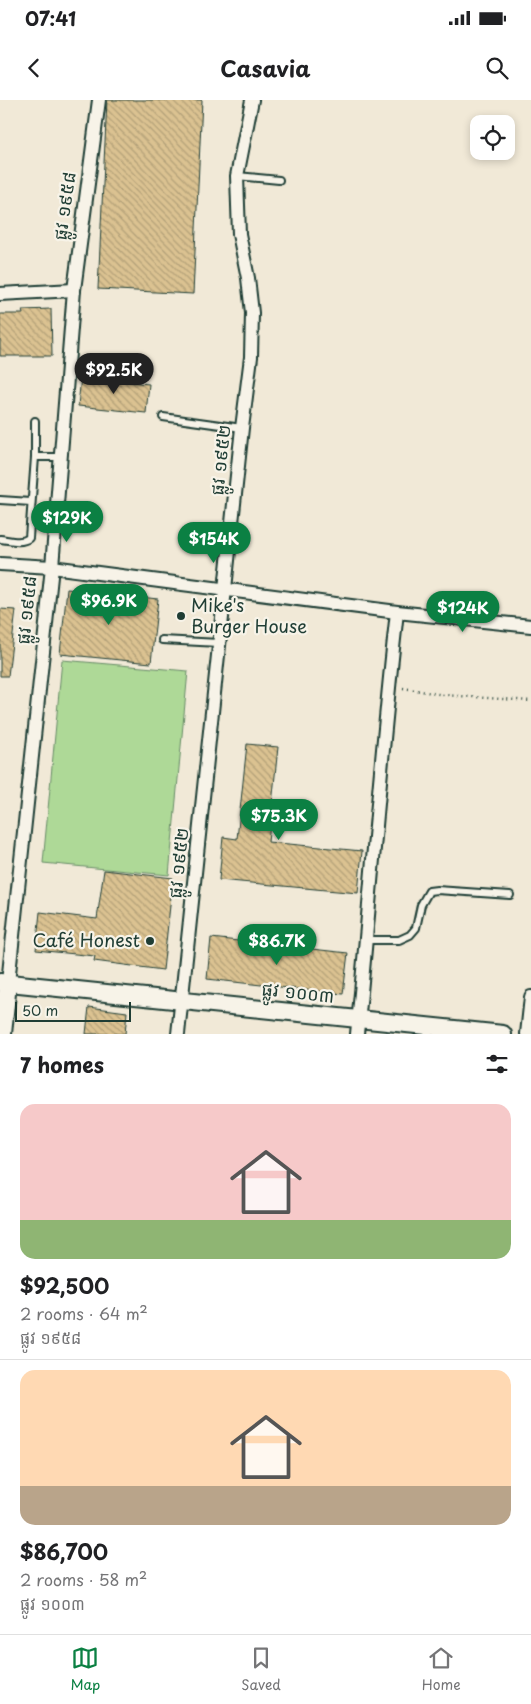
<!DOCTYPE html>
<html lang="en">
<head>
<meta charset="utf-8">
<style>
  :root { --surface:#fff; --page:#f2f2f2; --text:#202124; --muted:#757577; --line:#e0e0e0; --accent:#0b8043 }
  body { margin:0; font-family:"Playpen Sans","Noto Sans Khmer",sans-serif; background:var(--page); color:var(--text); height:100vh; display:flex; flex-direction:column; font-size:19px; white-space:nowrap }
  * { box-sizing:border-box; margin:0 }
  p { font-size:16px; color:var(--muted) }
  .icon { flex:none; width:28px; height:28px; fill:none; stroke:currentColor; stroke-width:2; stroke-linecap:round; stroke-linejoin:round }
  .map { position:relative; height:934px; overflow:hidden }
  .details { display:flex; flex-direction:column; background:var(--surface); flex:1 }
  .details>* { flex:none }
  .tools { position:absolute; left:470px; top:15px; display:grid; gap:10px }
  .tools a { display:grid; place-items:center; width:45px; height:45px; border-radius:10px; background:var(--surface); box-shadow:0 2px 8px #0003; font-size:25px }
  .scale { position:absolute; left:15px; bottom:12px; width:116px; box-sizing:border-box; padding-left:5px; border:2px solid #1f3d34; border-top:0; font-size:14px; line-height:18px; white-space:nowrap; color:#1f3d34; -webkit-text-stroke:4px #f7f3e8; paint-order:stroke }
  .price { position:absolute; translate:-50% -42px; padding:0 11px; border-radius:18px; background:var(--accent); color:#fff; font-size:16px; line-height:32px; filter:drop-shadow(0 1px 2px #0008) }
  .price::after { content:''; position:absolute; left:50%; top:30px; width:15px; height:11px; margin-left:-8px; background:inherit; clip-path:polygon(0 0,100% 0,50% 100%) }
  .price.selected { background:#222; color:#fff }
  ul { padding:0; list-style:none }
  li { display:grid; align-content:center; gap:10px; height:265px; padding:0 20px }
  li+li { border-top:1px solid var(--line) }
  li span { display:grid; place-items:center; height:155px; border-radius:15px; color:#555 }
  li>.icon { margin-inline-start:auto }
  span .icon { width:90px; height:90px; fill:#fffc; stroke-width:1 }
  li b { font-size:21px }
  h2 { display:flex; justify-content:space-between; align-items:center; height:60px; padding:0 20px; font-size:21px }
  .status { display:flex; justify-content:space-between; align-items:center; height:35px; padding:0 25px; background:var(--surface); direction:ltr }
  .status svg { height:14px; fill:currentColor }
  header { display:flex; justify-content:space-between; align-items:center; height:65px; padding:0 20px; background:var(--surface); font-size:22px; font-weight:700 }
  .menu { display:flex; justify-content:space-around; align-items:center; height:70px; border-top:1px solid var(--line); background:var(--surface); font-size:14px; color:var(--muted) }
  .menu a { display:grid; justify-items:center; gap:2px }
  .menu .selected { color:var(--accent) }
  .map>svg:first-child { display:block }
</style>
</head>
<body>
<div class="status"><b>07:41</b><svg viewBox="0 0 49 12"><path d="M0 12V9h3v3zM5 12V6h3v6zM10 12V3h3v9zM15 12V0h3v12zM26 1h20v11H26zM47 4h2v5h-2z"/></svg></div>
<header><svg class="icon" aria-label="back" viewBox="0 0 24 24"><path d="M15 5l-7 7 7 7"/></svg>Casavia<svg class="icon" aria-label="search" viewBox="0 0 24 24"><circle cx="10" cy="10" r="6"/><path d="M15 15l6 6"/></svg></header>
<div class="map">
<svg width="531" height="934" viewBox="0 0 531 934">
  <defs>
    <pattern id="building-back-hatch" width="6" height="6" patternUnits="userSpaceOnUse" patternTransform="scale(1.25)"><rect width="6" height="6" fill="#dbc291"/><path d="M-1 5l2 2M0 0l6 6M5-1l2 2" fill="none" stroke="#b19f77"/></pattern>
  </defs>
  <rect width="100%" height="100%" fill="#f1e9d7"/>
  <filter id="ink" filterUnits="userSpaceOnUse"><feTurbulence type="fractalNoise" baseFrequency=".02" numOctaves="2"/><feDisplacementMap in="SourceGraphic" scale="10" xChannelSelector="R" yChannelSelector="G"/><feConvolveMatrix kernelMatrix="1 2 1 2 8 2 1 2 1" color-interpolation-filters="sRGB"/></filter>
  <g filter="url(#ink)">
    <polygon fill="#aed997" stroke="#668b66" points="62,560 188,571 169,775 43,763"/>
    <g fill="url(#building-back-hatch)" stroke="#1f3d34">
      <polygon points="107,0 202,0 193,194 98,189"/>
      <polygon points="51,209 52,256 0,256 0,214 23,214 22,210"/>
      <polygon points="81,277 149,284 146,313 78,306"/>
      <polygon points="67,489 158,499 151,563 60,554"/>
      <polygon points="0,509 16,510 8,576 0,576"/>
      <polygon points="247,644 278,647 268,742 362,751 358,793 219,780 223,737 237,739"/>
      <polygon points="104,770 173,778 163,870 94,861 95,856 36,850 40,812 97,819"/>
      <polygon points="211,838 348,853 343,894 207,879"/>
      <polygon points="89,907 127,912 125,934 86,934"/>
    </g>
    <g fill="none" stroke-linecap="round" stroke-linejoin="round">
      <defs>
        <g id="service">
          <polyline points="237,76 279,80"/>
          <polyline points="163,317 242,328"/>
          <polyline points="35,357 60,357"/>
          <polyline points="0,400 31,402"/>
          <path d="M 0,439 C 9,440 21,444 29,438 L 35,357 L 35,321"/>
          <polyline points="162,540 219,543"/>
          <polyline points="367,840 399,840 410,835 416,828 421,805 429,791 437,790 510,795"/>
        </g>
        <g id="minor">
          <polyline points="0,194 74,190"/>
          <polyline points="0,464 52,467 397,512 531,526"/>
          <polyline points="8,883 52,467 74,190 99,0"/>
          <polyline points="178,934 242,328 251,257 252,213 248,178 239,134 237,76 252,0"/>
          <path d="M 357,934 C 371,793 381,652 397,512"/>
          <polyline points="527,934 531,897"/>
        </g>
        <g id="tertiary">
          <polyline points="0,882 503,934"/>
          <polyline points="3,934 8,883"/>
        </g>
      </defs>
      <use href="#service" stroke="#1f3d34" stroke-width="10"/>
      <use href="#minor" stroke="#1f3d34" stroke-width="16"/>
      <use href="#tertiary" stroke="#1f3d34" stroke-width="20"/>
      <polyline stroke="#1f3d34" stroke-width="2.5" stroke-dasharray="1 4" stroke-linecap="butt" points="403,588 444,595 531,601"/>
      <use href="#service" stroke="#f7f3e8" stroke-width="6"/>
      <use href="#minor" stroke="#f7f3e8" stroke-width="12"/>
      <use href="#tertiary" stroke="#f7f3e8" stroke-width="16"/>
    </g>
  </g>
  <g fill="#1f3d34" stroke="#f7f3e8" stroke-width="2">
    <circle cx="181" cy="516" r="5"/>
    <circle cx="150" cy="841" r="5"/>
  </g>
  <g text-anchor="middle" stroke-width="4.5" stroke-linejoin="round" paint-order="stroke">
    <g font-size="18" fill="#1f3d34" stroke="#f7f3e8">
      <text transform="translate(65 106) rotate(-82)" y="6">ផ្លូវ ១៩៥៨</text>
      <text transform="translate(221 360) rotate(-84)" y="6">ផ្លូវ ១៩៥២</text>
      <text transform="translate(27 510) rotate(-84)" y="6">ផ្លូវ ១៩៥៨</text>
      <text transform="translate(179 763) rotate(-84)" y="6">ផ្លូវ ១៩៥២</text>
      <text transform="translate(298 893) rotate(6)" y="6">ផ្លូវ ១០០៣</text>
    </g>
    <g font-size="18" fill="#1f3d34" stroke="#f7f3e8" text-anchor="start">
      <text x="191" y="512">Mike's<tspan x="191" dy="21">Burger House</tspan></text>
      <text x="140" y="847" text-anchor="end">Café Honest</text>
    </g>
  </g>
</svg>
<div class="tools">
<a><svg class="icon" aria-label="locate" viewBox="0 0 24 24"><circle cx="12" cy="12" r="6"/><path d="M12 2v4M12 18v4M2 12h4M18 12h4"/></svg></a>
</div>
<div class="scale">50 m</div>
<b class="price selected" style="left:114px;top:295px">$92.5K</b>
<b class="price" style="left:67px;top:443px">$129K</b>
<b class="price" style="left:214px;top:464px">$154K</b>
<b class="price" style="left:109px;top:526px">$96.9K</b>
<b class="price" style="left:463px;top:533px">$124K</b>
<b class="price" style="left:279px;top:741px">$75.3K</b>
<b class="price" style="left:277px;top:866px">$86.7K</b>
</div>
<section class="details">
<h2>7 homes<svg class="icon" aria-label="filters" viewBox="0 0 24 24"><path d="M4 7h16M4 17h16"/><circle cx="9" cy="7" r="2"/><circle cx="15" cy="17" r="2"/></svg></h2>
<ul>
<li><span style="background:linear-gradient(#f6c9c9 75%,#8fb573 0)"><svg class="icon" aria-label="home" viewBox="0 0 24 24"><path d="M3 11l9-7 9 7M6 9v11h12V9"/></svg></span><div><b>$92,500</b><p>2 rooms · 64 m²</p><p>ផ្លូវ ១៩៥៨</p></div></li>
<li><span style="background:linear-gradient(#ffd9b3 75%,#b9a48a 0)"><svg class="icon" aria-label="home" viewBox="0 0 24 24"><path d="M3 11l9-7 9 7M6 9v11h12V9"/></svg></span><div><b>$86,700</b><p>2 rooms · 58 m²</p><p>ផ្លូវ ១០០៣</p></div></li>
</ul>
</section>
<nav class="menu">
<a class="selected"><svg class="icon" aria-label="map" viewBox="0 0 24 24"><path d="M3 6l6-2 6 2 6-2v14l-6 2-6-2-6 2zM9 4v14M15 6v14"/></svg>Map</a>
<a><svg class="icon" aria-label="saved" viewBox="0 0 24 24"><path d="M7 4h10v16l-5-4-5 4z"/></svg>Saved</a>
<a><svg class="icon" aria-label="home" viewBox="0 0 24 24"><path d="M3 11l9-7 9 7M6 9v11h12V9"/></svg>Home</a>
</nav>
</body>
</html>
